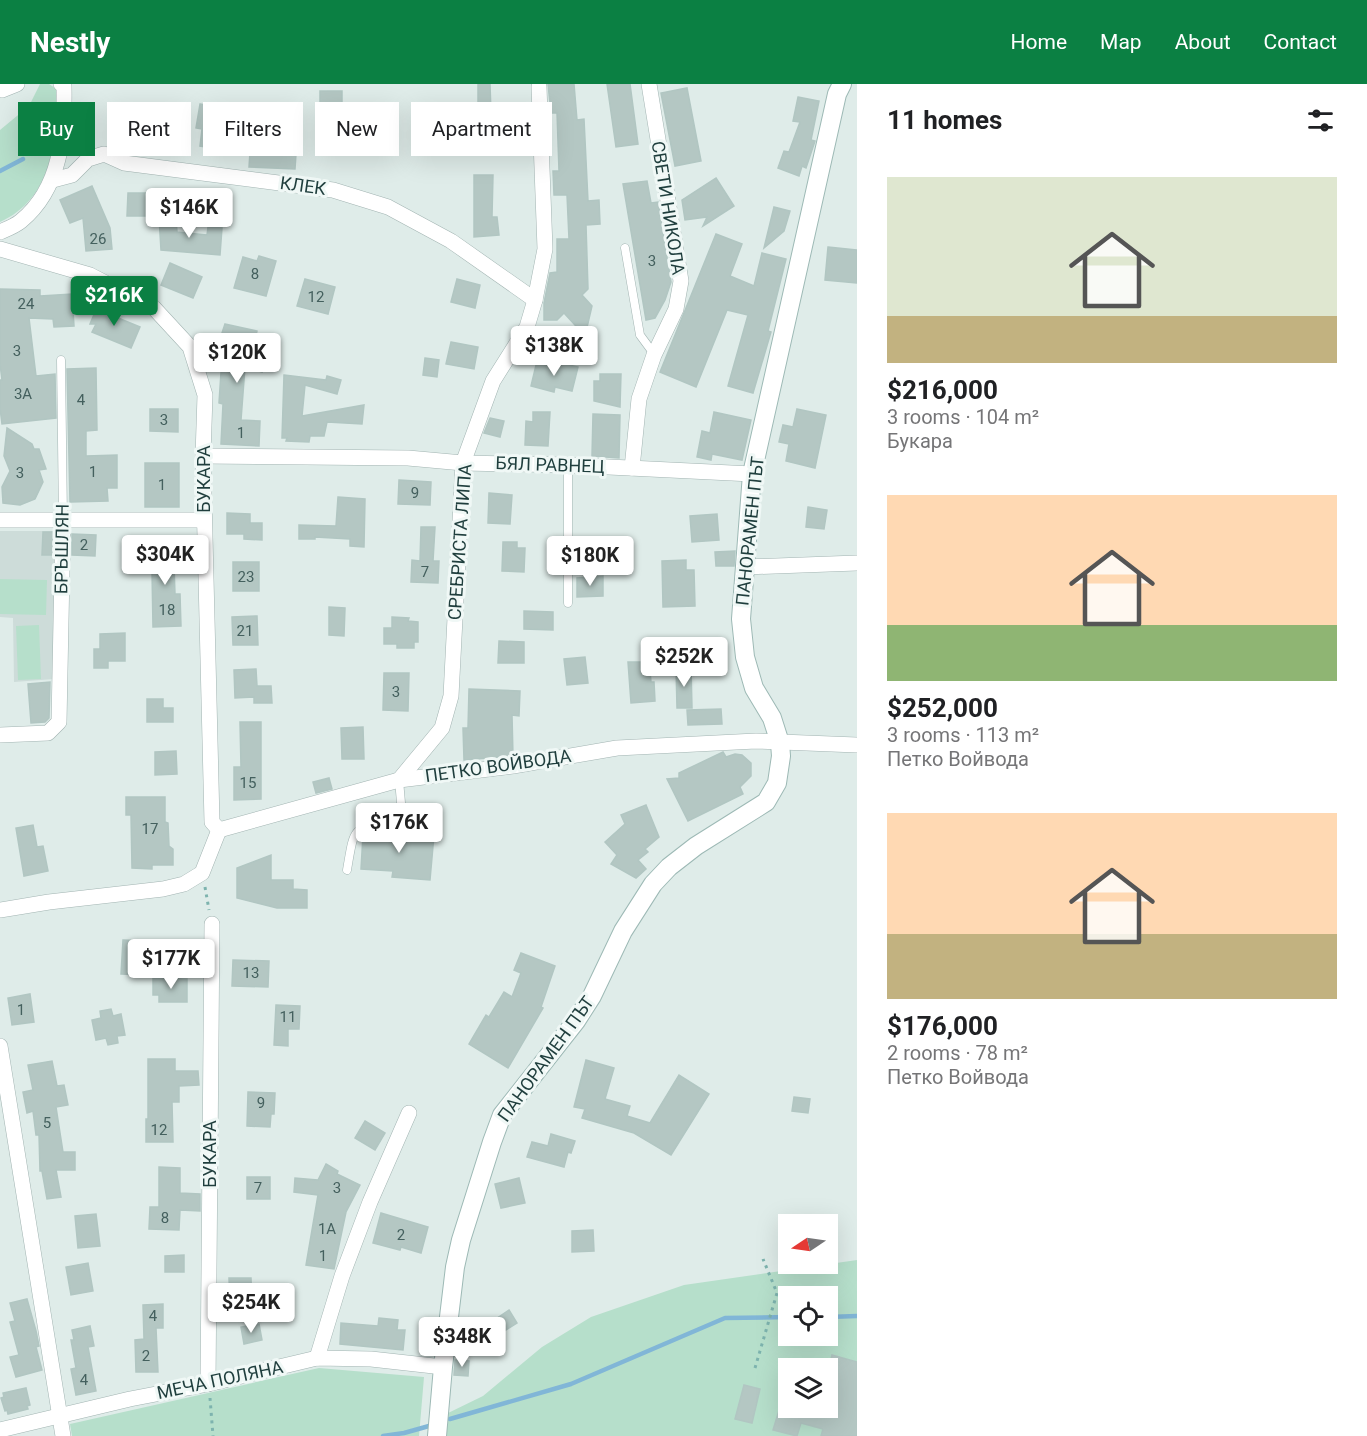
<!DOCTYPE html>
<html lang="en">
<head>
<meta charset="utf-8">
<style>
  :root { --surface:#fff; --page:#f6f6f6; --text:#202124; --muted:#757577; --accent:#0b8043 }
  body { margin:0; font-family:Roboto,sans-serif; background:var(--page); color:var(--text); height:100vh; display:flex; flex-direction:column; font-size:22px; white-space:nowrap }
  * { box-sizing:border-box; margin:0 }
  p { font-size:20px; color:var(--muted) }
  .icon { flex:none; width:33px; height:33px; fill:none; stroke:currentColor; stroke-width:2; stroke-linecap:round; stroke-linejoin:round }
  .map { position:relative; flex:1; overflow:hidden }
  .details { display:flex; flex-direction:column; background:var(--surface); width:510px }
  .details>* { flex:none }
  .top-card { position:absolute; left:18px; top:18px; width:570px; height:54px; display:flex; gap:12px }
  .needle { width:39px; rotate:257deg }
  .tools { position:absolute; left:778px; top:1130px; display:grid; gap:12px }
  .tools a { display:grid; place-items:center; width:60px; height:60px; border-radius:0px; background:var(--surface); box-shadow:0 6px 24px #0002; font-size:30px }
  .price { position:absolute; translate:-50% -51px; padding:0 14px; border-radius:6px; background:#fff; color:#222; font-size:20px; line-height:39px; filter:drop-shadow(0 2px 3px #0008) }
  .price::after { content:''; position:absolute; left:50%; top:36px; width:18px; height:14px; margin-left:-9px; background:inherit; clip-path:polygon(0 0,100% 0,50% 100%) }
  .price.selected { background:var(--accent); color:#fff }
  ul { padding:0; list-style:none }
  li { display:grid; align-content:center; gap:12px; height:318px; padding:0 30px }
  li span { display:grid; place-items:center; height:186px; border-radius:0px; color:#555 }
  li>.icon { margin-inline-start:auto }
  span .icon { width:108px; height:108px; fill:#fffc; stroke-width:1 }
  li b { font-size:26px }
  h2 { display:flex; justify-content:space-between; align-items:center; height:72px; padding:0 30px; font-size:26px }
  .tag { padding:0 21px; border-radius:0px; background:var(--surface); box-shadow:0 6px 24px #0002; font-size:21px; line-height:54px }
  .tag.selected { background:var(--accent); color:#fff }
  header { display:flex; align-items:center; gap:36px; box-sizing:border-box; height:84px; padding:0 30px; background:var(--accent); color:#fff }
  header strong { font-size:28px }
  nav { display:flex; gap:33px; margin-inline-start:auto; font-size:21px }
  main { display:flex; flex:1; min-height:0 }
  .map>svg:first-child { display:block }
</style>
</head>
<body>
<header>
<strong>Nestly</strong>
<nav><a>Home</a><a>Map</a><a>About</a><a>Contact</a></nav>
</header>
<main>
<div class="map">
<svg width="857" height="1352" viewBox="0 0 857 1352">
  <rect width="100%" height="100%" fill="#dfece9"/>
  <polygon fill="#cddcd9" points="0,447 59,447 54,595 14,598 13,534 0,533"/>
  <g fill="#b6dfcb" fill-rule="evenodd">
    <path d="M 40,0 L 49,0 L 58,6 C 57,57 52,115 0,138 L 0,46 L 29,22 Z"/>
    <polygon points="0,495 47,496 46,531 0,530"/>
    <polygon points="39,541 41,595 18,596 16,542"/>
    <path d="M 857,1176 L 857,1352 L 442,1352 L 444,1331 L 483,1312 L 542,1263 L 591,1233 L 684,1201 ZM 789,1212 L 828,1212 L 828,1251 L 789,1251 ZM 789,1284 L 828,1284 L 828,1323 L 789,1323 Z"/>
    <polygon points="319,1284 424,1293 419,1352 72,1352 70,1340"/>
  </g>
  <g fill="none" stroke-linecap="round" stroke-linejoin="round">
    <g stroke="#81b6d7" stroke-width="4.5">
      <polyline points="0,87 23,75"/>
      <polyline points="828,1233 857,1232"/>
      <polyline points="450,1335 571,1300 725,1234 789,1233"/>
      <polyline points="383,1352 404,1349 429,1342"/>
    </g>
  </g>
  <g fill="#b4c7c3" stroke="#b1c6c2" stroke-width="1.5">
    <polygon points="478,0 490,0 491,29 478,30"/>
    <polygon points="548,0 574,0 577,36 584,35 588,117 599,116 600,140 586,141 588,205 582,211 592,222 585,252 564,229 557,236 544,236 544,219 550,189 557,188 557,155 569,155 567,111 554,111 553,87 559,87 557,29 551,29"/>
    <polygon points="607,0 630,0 638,60 616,63"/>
    <polygon points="687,4 701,77 675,82 661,9"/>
    <rect x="320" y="7" width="22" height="17"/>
    <polygon points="798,13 819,17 811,56 815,57 806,84 802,82 799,92 778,84 784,67 789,68 800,38 793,37"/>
    <polygon points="200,20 242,27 239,48 229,46 225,66 200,62 202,45 196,44"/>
    <polygon points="152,31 180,36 177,56 149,51"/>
    <polygon points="417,33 438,36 435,56 413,52"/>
    <polygon points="252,39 289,41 288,55 297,55 295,85 249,83"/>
    <polygon points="474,91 493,91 492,133 497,133 499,151 474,153"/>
    <polygon points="716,94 734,122 703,142 707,133 685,136 682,116"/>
    <polygon points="647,97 651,119 658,118 671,198 665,216 655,234 646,236 623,100"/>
    <polygon points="92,102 110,144 112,165 86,167 83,134 70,139 60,116"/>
    <polygon points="128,109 157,109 156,132 127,132"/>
    <polygon points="774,123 790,127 784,147 764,164"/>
    <polygon points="176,132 177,148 207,151 208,143 222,144 220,171 161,166 159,133"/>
    <polygon points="716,150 742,160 730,192 754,202 762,169 786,175 768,247 771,248 753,309 728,302 748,231 727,226 696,303 660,288"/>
    <polygon points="828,163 857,166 857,199 825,196"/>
    <polygon points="259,172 276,177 266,212 234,204 243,173 257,177"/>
    <polygon points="170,179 202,193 193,214 161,201"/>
    <polygon points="305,195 335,203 328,230 297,222"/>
    <polygon points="457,195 480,201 475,224 451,218"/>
    <polygon points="0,205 40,206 40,212 72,210 74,242 54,243 53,235 29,234 36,292 55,290 56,334 2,340 0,324 0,296 2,296 0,280"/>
    <polygon points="98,221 120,231 118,234 140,243 131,264 92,248 96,240 90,240"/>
    <polygon points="225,240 257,247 252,269 263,273 262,288 245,283 241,336 260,337 259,362 221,360 223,320 219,319 222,273 212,271 217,252 221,252"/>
    <polygon points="451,258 478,263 474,285 446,280"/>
    <polygon points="425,274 439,276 437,293 423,291"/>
    <polygon points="537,277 560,282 560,279 578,283 572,307 555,303 554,308 531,302"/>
    <polygon points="96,284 97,346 86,347 86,372 117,371 117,404 107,404 108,417 70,418 67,285"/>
    <polygon points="600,290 621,290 620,323 594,317 594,297 600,297"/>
    <polygon points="284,291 326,296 327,292 341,296 337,310 305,301 302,332 364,321 362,340 327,338 324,352 310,352 309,358 286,357 287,354 282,354"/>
    <polygon points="150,325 178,325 178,348 150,347"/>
    <polygon points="797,325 826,331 815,384 786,377 789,360 779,358 783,341 793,343"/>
    <polygon points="533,328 550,328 548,362 525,361 526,337 533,338"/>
    <polygon points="714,328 751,336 742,376 712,370 711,376 697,373 702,347 710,349"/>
    <polygon points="593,330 620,331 619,374 592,372"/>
    <polygon points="490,334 504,337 500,353 484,349"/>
    <polygon points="7,344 32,360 34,365 39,365 46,385 39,386 43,398 35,415 20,421 3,419 2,403 10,387 4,372"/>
    <rect x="145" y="379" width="34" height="44"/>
    <polygon points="399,396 431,398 430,421 398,420"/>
    <polygon points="489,409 512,411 510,440 488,439"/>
    <polygon points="338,413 365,415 364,463 350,462 350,455 315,453 315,455 299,455 299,441 336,442"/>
    <polygon points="808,423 827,426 824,445 806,443"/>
    <polygon points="227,429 250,430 250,439 262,439 262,456 244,455 244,450 227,450"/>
    <polygon points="717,430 719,456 692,458 690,432"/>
    <polygon points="421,443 435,443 433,477 439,477 438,499 411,498 412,476 420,477"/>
    <polygon points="43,448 53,448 53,471 42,471"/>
    <polygon points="72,450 96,451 95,472 72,471"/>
    <polygon points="160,452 173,452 175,510 180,510 181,542 153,543 152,488 148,488 148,469 161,469"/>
    <polygon points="503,458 517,458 517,464 525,464 524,488 502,487"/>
    <polygon points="615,464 616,483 594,484 593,465"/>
    <polygon points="735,467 734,482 716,482 715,468"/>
    <polygon points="686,476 686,486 694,486 695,522 663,523 662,477"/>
    <rect x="233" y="478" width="26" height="29"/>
    <polygon points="603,492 603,512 577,513 577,494"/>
    <polygon points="329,523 345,524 344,552 329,551"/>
    <polygon points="524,527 553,528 553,546 524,545"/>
    <polygon points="257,532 258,561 233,561 232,533"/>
    <polygon points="392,533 409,534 408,537 418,538 418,558 414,558 414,564 397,564 397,560 384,560 384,544 392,544"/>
    <polygon points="125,549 125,577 108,577 108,584 94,584 94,565 100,565 100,550"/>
    <polygon points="499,557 524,558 524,579 498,579"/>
    <polygon points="585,573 588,599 567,601 564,575"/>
    <polygon points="628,578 642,578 642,586 650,586 651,598 654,598 655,617 631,619"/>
    <polygon points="676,583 691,583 692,624 677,624"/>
    <polygon points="256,585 257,602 271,602 272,619 254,619 254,613 235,614 234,586"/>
    <polygon points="384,589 409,589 408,627 383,626"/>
    <polygon points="50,598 49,634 45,638 31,639 28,600"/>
    <polygon points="469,605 520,607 519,632 512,631 513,672 464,676 463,644 468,644"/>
    <polygon points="147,615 163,615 163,624 173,624 173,638 147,638"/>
    <polygon points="721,625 722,640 688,641 687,626"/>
    <polygon points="240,638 261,638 261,715 234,716 234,683 241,683"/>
    <polygon points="363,643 364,675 342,675 341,644"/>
    <polygon points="176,667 177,690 155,691 155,668"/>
    <polygon points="723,668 726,673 735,670 742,671 751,679 751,692 740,703 743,710 688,737 667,695 679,694 679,689"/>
    <polygon points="329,694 332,705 316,709 313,698"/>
    <polygon points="126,713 165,713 165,738 168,739 169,762 173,765 173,781 152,781 152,785 132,784 131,731 126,731"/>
    <polygon points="646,721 659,753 645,765 648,768 638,776 646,785 636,794 611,780 617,771 605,758 625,740 621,731"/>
    <polygon points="33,741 37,763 43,762 48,787 24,792 16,744"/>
    <polygon points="377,747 434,751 430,796 392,793 393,787 361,785 363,751"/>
    <polygon points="271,771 271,796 293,796 293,805 307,806 307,824 277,824 237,814 237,784"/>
    <polygon points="123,856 149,857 147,891 121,890"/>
    <polygon points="521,869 555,882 541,923 543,924 508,984 469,960 486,931 489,933 504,908 512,913 521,889 514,886"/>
    <polygon points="233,876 269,877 268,903 232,902"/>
    <polygon points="153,894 187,895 187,918 159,918 159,911 153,911"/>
    <polygon points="30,910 34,938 12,941 8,914"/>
    <polygon points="276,921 300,922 299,945 288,945 288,962 274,961"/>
    <polygon points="111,925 113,932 121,930 125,951 117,952 118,959 108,961 106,954 96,956 92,936 101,934 100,927"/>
    <polygon points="148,975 175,975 175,987 198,987 199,1001 179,1002 179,1018 172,1018 173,1058 146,1058 146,1035 148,1035"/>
    <polygon points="586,976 614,984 605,1015 630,1022 627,1032 650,1039 679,991 709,1010 671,1071 634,1049 582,1034 585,1025 574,1023"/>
    <polygon points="52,977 57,1002 64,1001 68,1021 56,1023 63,1068 75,1068 75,1086 56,1086 61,1113 47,1115 42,1087 40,1087 39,1051 36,1051 33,1027 27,1029 23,1008 33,1006 28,981"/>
    <polygon points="248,1008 275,1009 274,1030 271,1030 270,1043 247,1042"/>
    <polygon points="794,1013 810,1015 808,1029 792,1027"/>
    <polygon points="365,1037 385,1049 375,1066 355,1054"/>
    <polygon points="551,1050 575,1057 571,1069 568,1068 564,1083 527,1073 532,1058 548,1062"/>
    <polygon points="326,1080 338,1087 337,1090 360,1101 346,1128 334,1185 306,1181 318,1111 294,1108 295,1094 318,1096"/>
    <polygon points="159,1083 180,1084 180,1109 200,1110 200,1127 180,1126 179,1146 149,1145 150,1123 159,1123"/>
    <rect x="247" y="1093" width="23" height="22"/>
    <polygon points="519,1094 525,1119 501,1124 495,1100"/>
    <polygon points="381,1129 428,1143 421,1169 401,1163 400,1166 373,1159"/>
    <polygon points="96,1130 100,1162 78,1164 75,1132"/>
    <polygon points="593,1146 594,1167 572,1168 572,1147"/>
    <polygon points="184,1171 184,1188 165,1188 165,1172"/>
    <polygon points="88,1179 93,1207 71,1211 66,1183"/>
    <polygon points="229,1194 251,1194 252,1220 230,1221"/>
    <polygon points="27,1215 36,1247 39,1262 36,1263 42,1286 16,1293 10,1273 19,1271 10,1238 15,1237 10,1219"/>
    <polygon points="163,1220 163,1244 156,1244 158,1288 136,1288 135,1256 144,1255 143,1221"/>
    <polygon points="509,1226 517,1239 498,1251 490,1239"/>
    <polygon points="379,1234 398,1236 397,1246 405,1246 403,1266 340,1260 341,1239 378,1242"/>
    <polygon points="259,1240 262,1256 244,1260 241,1243"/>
    <polygon points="90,1242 94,1262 88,1263 96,1307 76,1311 71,1285 76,1284 71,1256 74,1256 72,1246"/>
    <polygon points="832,1271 857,1278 857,1352 821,1352 823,1345 801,1339 797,1352 773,1346 780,1323 828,1323 828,1287"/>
    <polygon points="455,1276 469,1277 468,1292 454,1291"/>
    <polygon points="744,1301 760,1305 752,1339 735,1335"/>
    <polygon points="26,1304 30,1321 27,1322 28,1325 8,1330 7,1326 5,1327 1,1314 4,1313 3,1309"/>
  </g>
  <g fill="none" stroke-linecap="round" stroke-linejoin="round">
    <defs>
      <g id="lane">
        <polyline points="625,164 640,251 654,270"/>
        <polyline points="61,276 63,436"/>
        <polyline points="568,381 568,519"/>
        <path d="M 347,786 C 355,739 352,745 398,738 L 402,730 L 399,696"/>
      </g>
      <g id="street">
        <polyline points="0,5 2,6 17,0"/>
        <polyline points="53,96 72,91 88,75 104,70 124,79 333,106 388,123 451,157 535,216"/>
        <path d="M 0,148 C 7,145 15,142 21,137 C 61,104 65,51 64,2 L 61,0"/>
        <polyline points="0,165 90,191 154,224 190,263 205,311 203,372 212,738 219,746"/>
        <polyline points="203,372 408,374 463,379 568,381 752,390"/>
        <polyline points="632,384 639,315 654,271 676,225 681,197 649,0"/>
        <polyline points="0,436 204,436"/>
        <polyline points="745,483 857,479"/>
        <polyline points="0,651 48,649 59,638 63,436"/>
        <polyline points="399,696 442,644 451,612 463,379 493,297 527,243 535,216 545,165 539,3"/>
        <polyline points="219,746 399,696 513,682 617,664 756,657 857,661"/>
        <polyline points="0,826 49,818 163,805 184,800 202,789 219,746"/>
        <polyline points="0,962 63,1352"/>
        <polyline points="317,1274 342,1192 370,1118 409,1029"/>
        <polyline points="208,1300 212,840"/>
        <polyline points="0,1346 130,1315 208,1300 317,1274 371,1275 443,1283"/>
      </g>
      <polyline id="secondary" points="437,1352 443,1283 455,1183 461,1156 492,1058 502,1031 576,937 592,912 623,847 653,800 669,783 696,762 766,718 777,699 781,672 780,659 772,634 754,604 745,573 741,535 752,390 837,10 842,0"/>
    </defs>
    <use href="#lane" stroke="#a2b4b2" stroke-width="9"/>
    <use href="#street" stroke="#a2b4b2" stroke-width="16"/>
    <use href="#secondary" stroke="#9db9b5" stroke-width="20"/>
    <g stroke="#7db3ae" stroke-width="3" stroke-dasharray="3 4.5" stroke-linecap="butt">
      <polyline points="205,803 209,826"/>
      <polyline points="755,1284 777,1209 763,1175"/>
      <polyline points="210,1314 213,1352"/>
    </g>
    <use href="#lane" stroke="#fff" stroke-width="8"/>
    <use href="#street" stroke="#fff" stroke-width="15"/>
    <use href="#secondary" stroke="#fff" stroke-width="18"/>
  </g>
  <g text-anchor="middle" stroke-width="6" stroke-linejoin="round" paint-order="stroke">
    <g font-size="15" fill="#44605e">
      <text x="98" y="160">26</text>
      <text x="652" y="182">3</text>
      <text x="255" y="195">8</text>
      <text x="316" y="218">12</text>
      <text x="26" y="225">24</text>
      <text x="17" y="272">3</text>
      <text x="23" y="315">3А</text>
      <text x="81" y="321">4</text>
      <text x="164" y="341">3</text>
      <text x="241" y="354">1</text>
      <text x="93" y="393">1</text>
      <text x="20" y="394">3</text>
      <text x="162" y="406">1</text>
      <text x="415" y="414">9</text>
      <text x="84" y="466">2</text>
      <text x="425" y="493">7</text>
      <text x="246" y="498">23</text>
      <text x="167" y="531">18</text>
      <text x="245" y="552">21</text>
      <text x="396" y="613">3</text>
      <text x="248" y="704">15</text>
      <text x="150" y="750">17</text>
      <text x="251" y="894">13</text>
      <text x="21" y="931">1</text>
      <text x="288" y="938">11</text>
      <text x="261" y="1024">9</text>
      <text x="47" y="1044">5</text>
      <text x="159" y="1051">12</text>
      <text x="258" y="1109">7</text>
      <text x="337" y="1109">3</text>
      <text x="165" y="1139">8</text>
      <text x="327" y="1150">1А</text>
      <text x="401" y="1156">2</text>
      <text x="323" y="1177">1</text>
      <text x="153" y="1237">4</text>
      <text x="146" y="1277">2</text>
      <text x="84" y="1301">4</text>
    </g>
    <g font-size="18" fill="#1f3e3d" stroke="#f0f8f6">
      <text transform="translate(303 102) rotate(8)" y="6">КЛЕК</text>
      <text transform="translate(668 124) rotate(81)" y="6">СВЕТИ НИКОЛА</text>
      <text transform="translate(550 381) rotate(2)" y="6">БЯЛ РАВНЕЦ</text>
      <text transform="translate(204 395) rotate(-90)" y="6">БУКАРА</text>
      <text transform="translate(750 447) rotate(-84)" y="6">ПАНОРАМЕН ПЪТ</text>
      <text transform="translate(460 458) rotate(-86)" y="6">СРЕБРИСТА ЛИПА</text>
      <text transform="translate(62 465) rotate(-89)" y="6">БРЪШЛЯН</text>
      <text transform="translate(498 682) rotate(-8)" y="6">ПЕТКО ВОЙВОДА</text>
      <text transform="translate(546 975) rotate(-54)" y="6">ПАНОРАМЕН ПЪТ</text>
      <text transform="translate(210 1070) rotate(-90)" y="6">БУКАРА</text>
      <text transform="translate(220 1296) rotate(-12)" y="6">МЕЧА ПОЛЯНА</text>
    </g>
  </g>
</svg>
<div class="tools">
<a><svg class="needle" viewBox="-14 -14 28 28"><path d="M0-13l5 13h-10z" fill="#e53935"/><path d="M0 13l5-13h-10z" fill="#757577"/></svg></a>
<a><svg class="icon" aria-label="locate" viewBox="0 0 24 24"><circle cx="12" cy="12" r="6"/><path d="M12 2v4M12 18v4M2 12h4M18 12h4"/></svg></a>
<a><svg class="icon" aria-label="layers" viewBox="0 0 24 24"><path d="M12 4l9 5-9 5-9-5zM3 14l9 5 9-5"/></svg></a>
</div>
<b class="price" style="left:189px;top:155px">$146K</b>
<b class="price selected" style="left:114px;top:243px">$216K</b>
<b class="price" style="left:554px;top:293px">$138K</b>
<b class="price" style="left:237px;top:300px">$120K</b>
<b class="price" style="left:165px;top:502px">$304K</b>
<b class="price" style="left:590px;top:503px">$180K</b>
<b class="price" style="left:684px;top:604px">$252K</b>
<b class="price" style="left:399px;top:770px">$176K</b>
<b class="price" style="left:171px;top:906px">$177K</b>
<b class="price" style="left:251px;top:1250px">$254K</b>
<b class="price" style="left:462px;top:1284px">$348K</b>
<div class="top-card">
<a class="tag selected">Buy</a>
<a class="tag">Rent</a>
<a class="tag">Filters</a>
<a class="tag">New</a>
<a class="tag">Apartment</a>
</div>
</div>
<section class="details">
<h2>11 homes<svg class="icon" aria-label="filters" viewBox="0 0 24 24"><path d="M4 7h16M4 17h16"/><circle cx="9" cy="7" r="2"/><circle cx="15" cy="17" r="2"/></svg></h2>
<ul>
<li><span style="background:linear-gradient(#dfe7d0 75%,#c2b280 0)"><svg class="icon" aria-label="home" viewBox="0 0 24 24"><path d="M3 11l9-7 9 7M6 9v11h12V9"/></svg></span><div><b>$216,000</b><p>3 rooms · 104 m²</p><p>Букара</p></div></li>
<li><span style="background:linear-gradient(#ffd9b3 70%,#8fb573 0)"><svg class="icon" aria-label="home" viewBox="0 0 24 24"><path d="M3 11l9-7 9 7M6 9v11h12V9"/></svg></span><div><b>$252,000</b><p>3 rooms · 113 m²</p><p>Петко Войвода</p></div></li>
<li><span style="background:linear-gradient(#ffd9b3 65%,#c2b280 0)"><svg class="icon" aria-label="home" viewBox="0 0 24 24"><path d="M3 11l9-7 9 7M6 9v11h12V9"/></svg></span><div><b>$176,000</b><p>2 rooms · 78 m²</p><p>Петко Войвода</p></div></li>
</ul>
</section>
</main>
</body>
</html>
